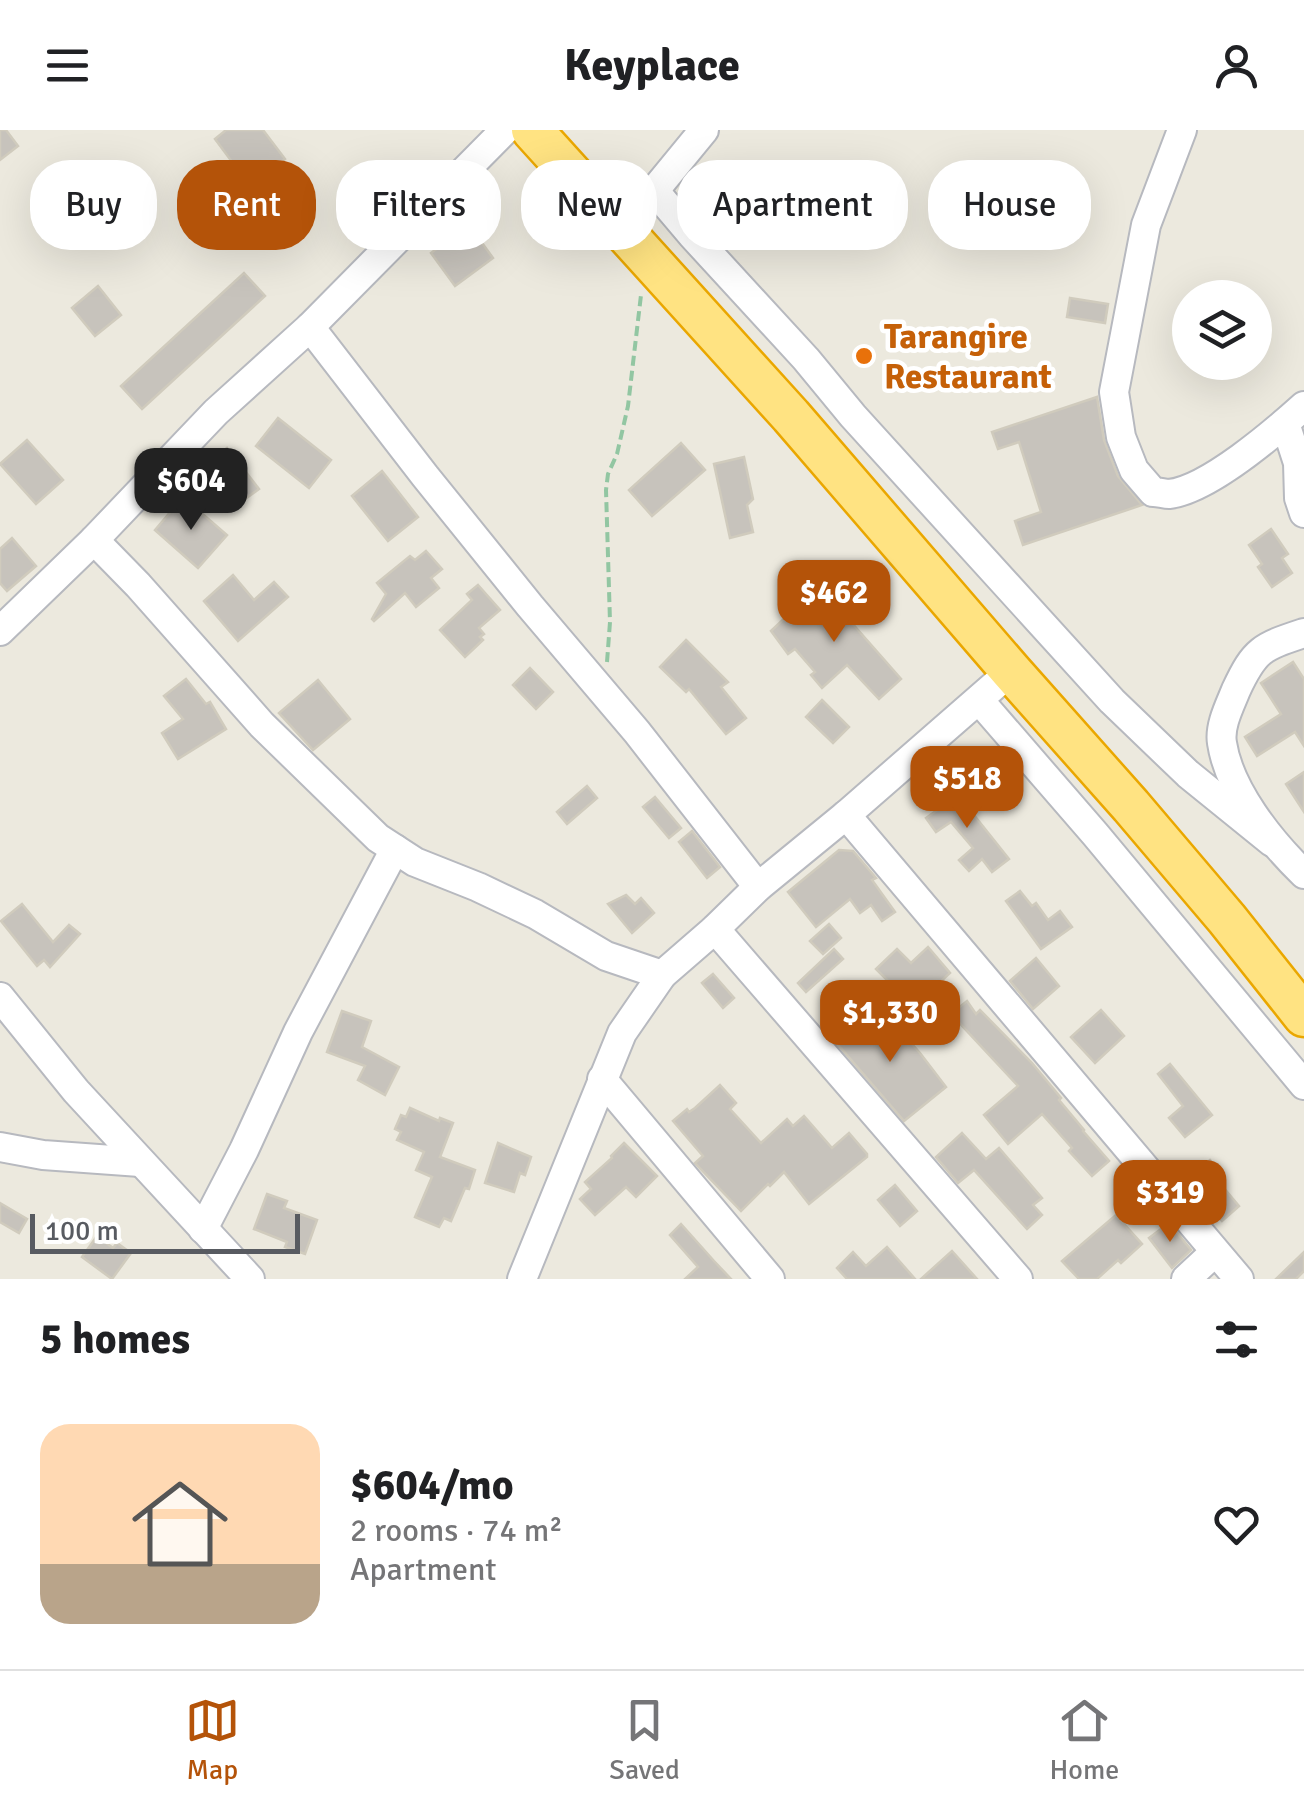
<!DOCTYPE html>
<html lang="en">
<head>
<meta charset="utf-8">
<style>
  :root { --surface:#fff; --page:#f2f2f2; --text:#202124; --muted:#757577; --line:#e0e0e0; --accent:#b45309 }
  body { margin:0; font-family:Signika,sans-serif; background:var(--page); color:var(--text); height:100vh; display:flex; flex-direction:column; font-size:38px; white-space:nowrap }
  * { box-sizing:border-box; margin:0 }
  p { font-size:32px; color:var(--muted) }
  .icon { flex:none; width:55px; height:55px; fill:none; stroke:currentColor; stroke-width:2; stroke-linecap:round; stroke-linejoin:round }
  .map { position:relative; height:1149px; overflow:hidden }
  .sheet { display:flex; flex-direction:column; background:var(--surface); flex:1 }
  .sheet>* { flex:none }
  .banner { position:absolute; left:30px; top:30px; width:1245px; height:90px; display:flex; gap:20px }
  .fabs { position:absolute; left:1172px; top:150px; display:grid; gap:20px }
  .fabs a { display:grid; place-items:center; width:100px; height:100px; border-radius:50%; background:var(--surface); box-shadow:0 10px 40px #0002; font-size:50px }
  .scale { position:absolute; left:30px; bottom:25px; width:270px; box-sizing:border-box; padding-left:10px; border:5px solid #585b61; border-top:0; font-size:28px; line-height:35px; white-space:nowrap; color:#585b61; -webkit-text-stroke:8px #fff; paint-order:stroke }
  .price { position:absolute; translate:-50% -85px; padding:0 22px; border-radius:20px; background:var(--accent); color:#fff; font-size:32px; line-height:65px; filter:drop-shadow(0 2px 5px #0008) }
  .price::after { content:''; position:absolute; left:50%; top:60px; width:30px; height:22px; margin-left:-15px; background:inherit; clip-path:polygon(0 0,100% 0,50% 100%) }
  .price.selected { background:#222; color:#fff }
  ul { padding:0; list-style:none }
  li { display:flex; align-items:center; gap:30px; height:250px; padding:0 40px }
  li span { display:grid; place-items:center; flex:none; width:280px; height:200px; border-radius:30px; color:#555 }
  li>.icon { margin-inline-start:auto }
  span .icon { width:120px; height:120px; fill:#fffc; stroke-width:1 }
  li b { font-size:42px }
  h2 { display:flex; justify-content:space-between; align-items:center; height:120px; padding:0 40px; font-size:42px }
  .tag { padding:0 35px; border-radius:40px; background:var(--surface); box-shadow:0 10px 40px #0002; font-size:35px; line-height:90px }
  .tag.selected { background:var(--accent); color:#fff }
  header { display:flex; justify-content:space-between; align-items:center; height:130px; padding:0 40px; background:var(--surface); font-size:45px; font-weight:700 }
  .tabs { display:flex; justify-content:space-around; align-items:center; height:140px; border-top:2px solid var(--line); background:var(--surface); font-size:28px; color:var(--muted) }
  .tabs a { display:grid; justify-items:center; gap:5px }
  .tabs .selected { color:var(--accent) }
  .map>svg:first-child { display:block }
</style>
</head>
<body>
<header><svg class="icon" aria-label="menu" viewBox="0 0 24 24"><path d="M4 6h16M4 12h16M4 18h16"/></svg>Keyplace<svg class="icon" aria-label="person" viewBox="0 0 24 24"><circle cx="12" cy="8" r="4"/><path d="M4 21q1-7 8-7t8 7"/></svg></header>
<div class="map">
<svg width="1304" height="1149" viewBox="0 0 1304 1149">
  <rect width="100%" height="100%" fill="#ece9de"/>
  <g fill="#c7c3bc" stroke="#d0cbbd" stroke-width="2.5">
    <polygon points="0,0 6,0 18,16 0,30"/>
    <polygon points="226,0 263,0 285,29 250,56 215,9"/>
    <polygon points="469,95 493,128 455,156 431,123"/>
    <polygon points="244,143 265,166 142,279 121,256"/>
    <polygon points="98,156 121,185 95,206 72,178"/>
    <polygon points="1070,168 1108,174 1105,193 1067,187"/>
    <polygon points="1097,267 1104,310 1118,346 1142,375 1023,415 1015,391 1041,382 1019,312 998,319 992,302"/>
    <polygon points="278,288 331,330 309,358 256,316"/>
    <polygon points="27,310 63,350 36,374 0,334"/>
    <polygon points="681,313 705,340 652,386 629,360"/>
    <polygon points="227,318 259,359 241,372 210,331"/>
    <polygon points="744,327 753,369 747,375 753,402 730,408 714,334"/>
    <polygon points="382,341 418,387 388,411 352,366"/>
    <polygon points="183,367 227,405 198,438 155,400"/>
    <polygon points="1271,399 1288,424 1282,428 1292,443 1272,457 1258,437 1262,434 1249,415"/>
    <polygon points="12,408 36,436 7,461 0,453 0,419"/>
    <polygon points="426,421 442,439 431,448 439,458 416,477 405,463 374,491 372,489 386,464 377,453 410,426 415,430"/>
    <polygon points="233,445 254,470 274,452 288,467 238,511 204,471"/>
    <polygon points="478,455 500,480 479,498 484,504 480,507 483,510 465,527 440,500 472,470 467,464"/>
    <polygon points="822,459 901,549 879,569 847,535 822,558 811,545 815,542 795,519 788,524 771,501 791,482 796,483"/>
    <polygon points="686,510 728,552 721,557 746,588 726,604 689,559 686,562 660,537"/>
    <polygon points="1293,532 1304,549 1304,616 1295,602 1257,626 1245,607 1281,584 1261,553"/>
    <polygon points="530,538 553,562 536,579 513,555"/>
    <polygon points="186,549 206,574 210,572 226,599 178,629 162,603 183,589 164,566"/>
    <polygon points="318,550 350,589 313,620 279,583"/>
    <polygon points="822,570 849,597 833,613 806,587"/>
    <polygon points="1304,642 1304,682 1286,654"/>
    <polygon points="950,655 1009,729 992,742 982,729 969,741 959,730 973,718 951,692 936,702 926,688 940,678 933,669"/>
    <polygon points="587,656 597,668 567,694 557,682"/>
    <polygon points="655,667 681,698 669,708 643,677"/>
    <polygon points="692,701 720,737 707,748 679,712"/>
    <polygon points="839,720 853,721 876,748 872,750 895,782 882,791 871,775 860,783 850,769 816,797 788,762"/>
    <polygon points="1020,761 1032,776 1036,773 1048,790 1060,781 1072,797 1041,819 1006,771"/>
    <polygon points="626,765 635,774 641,768 654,783 632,803 608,774"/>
    <polygon points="22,774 53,812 69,795 80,804 50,837 44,830 37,836 1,791"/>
    <polygon points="829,794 841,808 823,824 810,811"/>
    <polygon points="928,817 950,843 923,868 909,852 898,861 876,839 897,819 911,833"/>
    <polygon points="834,819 843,829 806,862 798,853"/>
    <polygon points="1036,828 1059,856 1033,879 1010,851"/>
    <polygon points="713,844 734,868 723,878 702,853"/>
    <polygon points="967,871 976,884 980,880 1032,933 1061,968 1059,970 1084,1000 1083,1001 1109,1031 1092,1046 1069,1021 1072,1018 1042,984 1008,1014 984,985 1018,956 951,884"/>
    <polygon points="1101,880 1124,906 1095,933 1071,907"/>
    <polygon points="342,881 371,891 362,917 399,937 385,965 358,950 365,936 327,922"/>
    <polygon points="885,884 920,923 946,957 904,991 828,903 844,889 859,907"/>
    <polygon points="1170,934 1212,985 1185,1007 1169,988 1183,976 1158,944"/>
    <polygon points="720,955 736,973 730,979 761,1013 787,989 793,996 804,986 832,1018 849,1003 867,1024 867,1027 809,1074 784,1042 770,1056 768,1054 741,1081 695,1033 703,1026 673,991 687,979 689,982 695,978"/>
    <polygon points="410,978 439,991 440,988 453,993 440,1027 475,1040 469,1059 465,1058 451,1091 444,1088 439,1097 415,1087 432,1047 416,1040 424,1022 397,1010 401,1002 395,999 401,985 406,987"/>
    <polygon points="962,1003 986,1029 999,1018 1042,1068 1033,1075 1042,1085 1027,1099 974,1040 958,1053 936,1027"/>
    <polygon points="498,1013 531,1027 525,1045 520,1043 514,1062 485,1053"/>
    <polygon points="624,1013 657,1046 636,1067 626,1057 595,1085 580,1069 591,1059 585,1052 612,1028 611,1026"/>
    <polygon points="1210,1030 1219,1041 1213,1045 1239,1076 1222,1091 1186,1051"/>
    <polygon points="895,1055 917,1081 900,1096 878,1070"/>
    <polygon points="267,1064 287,1071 284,1078 317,1090 305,1124 285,1117 287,1112 254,1099"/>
    <polygon points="0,1073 27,1089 19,1103 0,1092"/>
    <polygon points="1116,1085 1142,1114 1121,1133 1118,1130 1097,1149 1079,1149 1062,1131"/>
    <polygon points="1169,1093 1191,1120 1172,1138 1149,1108"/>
    <polygon points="681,1094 714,1131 731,1149 685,1149 698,1137 670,1105"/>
    <polygon points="97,1106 113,1118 117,1113 131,1123 112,1149 82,1127"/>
    <polygon points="887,1117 915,1149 847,1149 837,1138 853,1122 866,1136"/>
    <polygon points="952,1121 977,1149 921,1149"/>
    <polygon points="1304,1122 1304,1141 1296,1149 1276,1149"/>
  </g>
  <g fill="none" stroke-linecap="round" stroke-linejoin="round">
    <defs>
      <g id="minor">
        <path d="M 1182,0 L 1146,95 L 1114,262 L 1121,307 L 1134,340 L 1153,362 C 1159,362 1164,364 1169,364 C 1208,360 1275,302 1304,276"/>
        <polyline points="653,59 692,105 806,229 853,286 1112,571 1188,644 1272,712"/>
        <polyline points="622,100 704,0"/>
        <polyline points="310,197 425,346 530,476 637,602 758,757"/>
        <polyline points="1285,293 1298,333 1299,368 1304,383"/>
        <polyline points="94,410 138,455 262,595 378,708 415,732 478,757 535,784 606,826 662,845"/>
        <polyline points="0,501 94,410 216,282 310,197 505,0"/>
        <path d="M 1304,503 C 1262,517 1255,519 1236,560 C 1230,575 1219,596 1222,613 C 1229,660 1270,711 1304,744"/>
        <polyline points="979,570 1095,704 1304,955"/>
        <polyline points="846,685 1239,1149"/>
        <polyline points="715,799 1018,1149"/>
        <polyline points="0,867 76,961 250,1149"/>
        <polyline points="602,949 770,1149"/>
        <polyline points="0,1017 43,1025 140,1032"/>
        <polyline points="203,1099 244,1020 298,902 395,719"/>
        <polyline points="522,1149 622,903 662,845 715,799 758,757 846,685 1011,541"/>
        <polyline points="1186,1149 1215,1122"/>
      </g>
      <polyline id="highway" points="532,0 791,286 1011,541 1131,676 1227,789 1304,886"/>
    </defs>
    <use href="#minor" stroke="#b7b9bf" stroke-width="32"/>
    <use href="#highway" stroke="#eaa700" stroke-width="45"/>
    <polyline stroke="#92c6a2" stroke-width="4" stroke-dasharray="10 5" stroke-linecap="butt" points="607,532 610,492 606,360 608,344 617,324 628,276 641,165"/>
    <use href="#minor" stroke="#fff" stroke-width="28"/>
    <use href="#highway" stroke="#ffe382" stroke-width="40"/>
  </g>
  <circle fill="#e8710a" stroke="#fff" stroke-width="4" cx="864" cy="226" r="10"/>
  <g text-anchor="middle" stroke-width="9" stroke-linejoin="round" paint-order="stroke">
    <g font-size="35" font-weight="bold" fill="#c56008" stroke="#fff" text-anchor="start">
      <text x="884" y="218">Tarangire<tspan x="884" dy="40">Restaurant</tspan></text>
    </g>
  </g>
</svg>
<div class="fabs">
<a><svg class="icon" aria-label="layers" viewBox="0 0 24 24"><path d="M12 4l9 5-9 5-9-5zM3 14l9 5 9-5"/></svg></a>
</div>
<div class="scale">100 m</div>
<b class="price selected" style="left:191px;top:403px">$604</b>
<b class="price" style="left:834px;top:515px">$462</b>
<b class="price" style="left:967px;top:701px">$518</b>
<b class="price" style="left:890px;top:935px">$1,330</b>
<b class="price" style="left:1170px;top:1115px">$319</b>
<div class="banner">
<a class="tag">Buy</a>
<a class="tag selected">Rent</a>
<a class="tag">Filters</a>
<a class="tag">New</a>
<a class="tag">Apartment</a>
<a class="tag">House</a>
</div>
</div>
<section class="sheet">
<h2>5 homes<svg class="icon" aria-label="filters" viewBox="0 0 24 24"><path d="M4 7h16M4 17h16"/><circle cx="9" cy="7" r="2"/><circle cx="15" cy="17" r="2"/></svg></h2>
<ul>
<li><span style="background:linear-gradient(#ffd9b3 70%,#b9a48a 0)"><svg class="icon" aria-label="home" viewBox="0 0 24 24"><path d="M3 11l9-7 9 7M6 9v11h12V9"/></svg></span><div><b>$604/mo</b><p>2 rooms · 74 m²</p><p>Apartment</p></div><svg class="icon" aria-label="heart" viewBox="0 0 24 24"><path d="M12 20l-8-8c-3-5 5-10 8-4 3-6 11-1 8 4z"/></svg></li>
</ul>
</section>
<nav class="tabs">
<a class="selected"><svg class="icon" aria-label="map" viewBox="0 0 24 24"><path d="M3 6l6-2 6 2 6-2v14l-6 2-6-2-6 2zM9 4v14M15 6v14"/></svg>Map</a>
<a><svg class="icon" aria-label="saved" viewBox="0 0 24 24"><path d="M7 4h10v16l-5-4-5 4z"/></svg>Saved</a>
<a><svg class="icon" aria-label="home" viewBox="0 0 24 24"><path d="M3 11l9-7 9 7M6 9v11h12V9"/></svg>Home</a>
</nav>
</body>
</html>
